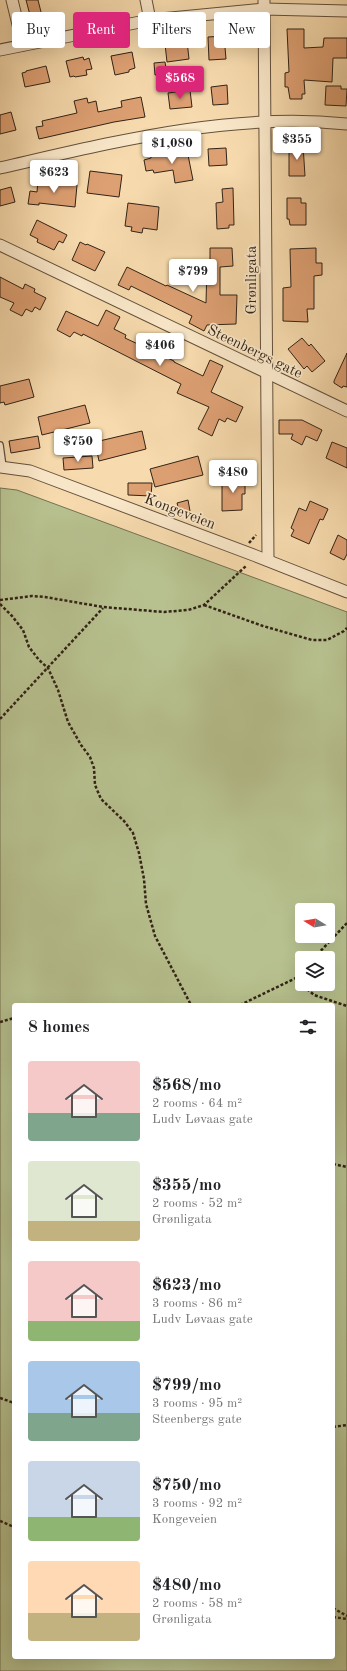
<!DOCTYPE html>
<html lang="en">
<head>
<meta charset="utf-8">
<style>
  :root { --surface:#fff; --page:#f2f2f2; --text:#202124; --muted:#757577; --accent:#db2777 }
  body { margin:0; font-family:"Old Standard TT",serif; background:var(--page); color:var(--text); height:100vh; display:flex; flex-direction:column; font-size:15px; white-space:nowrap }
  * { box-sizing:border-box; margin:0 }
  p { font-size:13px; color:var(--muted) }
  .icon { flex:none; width:22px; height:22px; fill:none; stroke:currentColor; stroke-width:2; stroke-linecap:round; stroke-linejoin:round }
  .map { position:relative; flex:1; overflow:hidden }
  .sheet { position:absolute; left:12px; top:1003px; width:323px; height:656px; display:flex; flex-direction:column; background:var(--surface); border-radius:4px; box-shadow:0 4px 16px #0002 }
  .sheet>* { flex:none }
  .top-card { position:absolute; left:12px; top:12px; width:323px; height:36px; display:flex; gap:8px }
  .needle { width:26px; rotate:281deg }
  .buttons { position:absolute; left:295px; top:903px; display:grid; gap:8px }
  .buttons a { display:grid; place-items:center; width:40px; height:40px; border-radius:4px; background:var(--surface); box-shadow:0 4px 16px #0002; font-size:20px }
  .price { position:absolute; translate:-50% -34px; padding:0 9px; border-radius:4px; background:#fff; color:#222; font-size:13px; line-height:26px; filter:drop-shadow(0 1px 2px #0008) }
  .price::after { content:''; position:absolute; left:50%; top:24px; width:12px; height:9px; margin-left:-6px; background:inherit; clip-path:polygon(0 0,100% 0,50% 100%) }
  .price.current { background:var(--accent); color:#fff }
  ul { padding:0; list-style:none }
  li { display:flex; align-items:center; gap:12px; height:100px; padding:0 16px }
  li span { display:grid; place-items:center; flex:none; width:112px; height:80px; border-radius:4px; color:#555 }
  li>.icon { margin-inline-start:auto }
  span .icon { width:48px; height:48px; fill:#fffc; stroke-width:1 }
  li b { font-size:17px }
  h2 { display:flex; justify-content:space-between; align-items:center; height:48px; padding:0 16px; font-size:17px }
  .tag { padding:0 14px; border-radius:4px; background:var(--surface); box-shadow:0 4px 16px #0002; font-size:14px; line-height:36px }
  .tag.current { background:var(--accent); color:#fff }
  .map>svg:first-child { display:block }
</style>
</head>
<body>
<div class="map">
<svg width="347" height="1671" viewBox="0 0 347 1671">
  <rect width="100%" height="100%" fill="#f7dbae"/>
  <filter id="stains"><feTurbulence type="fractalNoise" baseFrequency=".005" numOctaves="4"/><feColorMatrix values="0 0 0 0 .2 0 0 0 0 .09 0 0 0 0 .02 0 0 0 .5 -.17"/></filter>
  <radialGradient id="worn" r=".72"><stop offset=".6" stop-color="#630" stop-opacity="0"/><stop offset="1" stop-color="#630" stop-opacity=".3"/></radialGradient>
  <path fill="#b7c18f" stroke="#747252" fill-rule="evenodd" d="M 0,488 L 17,490 L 347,612 L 347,1671 L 0,1671 ZM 302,910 L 328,910 L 328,936 L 302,936 ZM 302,958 L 328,958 L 328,984 L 302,984 ZM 14,1005 L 333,1005 L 333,1657 L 14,1657 Z"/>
  <g fill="#dda073" stroke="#322316">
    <polygon points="26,0 38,0 42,16 31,19"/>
    <polygon points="287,29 304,29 304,48 323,47 324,38 347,38 347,58 333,58 332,82 304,80 305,94 302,94 302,99 290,99 288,87 285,87 285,73 289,72"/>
    <polygon points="224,36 226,59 209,60 208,37"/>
    <polygon points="187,41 189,59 167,62 165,44"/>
    <polygon points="132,52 135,68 129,70 129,72 115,75 111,56"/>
    <polygon points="83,57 84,60 89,58 92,69 86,70 87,75 75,77 74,76 70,77 66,61"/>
    <polygon points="165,62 167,74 155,75 154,63"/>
    <polygon points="46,66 50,82 25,87 22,73 26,72 26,71"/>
    <polygon points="227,85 228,104 213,105 211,87"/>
    <polygon points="326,86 341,86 341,89 347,89 346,106 325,105"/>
    <polygon points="190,90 192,107 170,109 168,93"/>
    <polygon points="141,97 145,117 114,122 39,139 36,127 43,126 42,121 77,113 74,101 87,98 88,103 96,101 98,112 122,107 121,101"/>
    <polygon points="11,112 16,130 0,134 0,115"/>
    <polygon points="303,145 305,176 289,176 289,146"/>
    <polygon points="226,148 227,165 209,166 208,149"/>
    <polygon points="187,150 193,180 175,183 173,170 154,173 153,170 146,171 144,160 151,158 151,156"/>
    <polygon points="90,171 122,175 119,197 87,193"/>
    <polygon points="38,180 77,185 75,207 39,203 39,205 28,204 30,191 37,192"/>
    <polygon points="11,187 15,202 0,206 0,190"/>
    <polygon points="233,188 234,225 229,225 229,228 217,229 216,203 223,202 222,189"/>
    <polygon points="287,198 301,198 301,203 306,203 306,225 290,225 289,219 287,219"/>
    <polygon points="128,203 159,207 157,230 143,228 142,233 131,231 132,227 125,226"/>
    <polygon points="37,220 67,235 63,243 59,241 54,250 37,242 38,239 30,235"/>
    <polygon points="80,242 86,245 87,244 105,252 95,271 72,260"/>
    <polygon points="210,248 232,248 233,266 220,267 220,295 237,295 236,324 207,325 204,331 189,323 192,316 131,286 129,290 118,285 127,267 166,286 167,285 206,303 207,265 210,264"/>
    <polygon points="316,248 316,263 322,263 322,275 314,276 314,309 307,309 308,322 283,321 283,288 291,287 290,249"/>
    <polygon points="0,277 23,289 25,284 35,289 34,292 46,298 40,310 35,307 32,312 26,309 22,316 10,310 14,303 0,297"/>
    <polygon points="106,310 120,317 114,329 126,335 125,338 174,361 174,362 203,376 210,360 223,366 211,392 243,407 236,422 227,418 225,422 219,419 212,436 198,429 209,407 177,393 181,384 83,334 82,336 74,332 70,337 57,330 66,311 98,326"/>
    <polygon points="302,338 309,346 311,344 325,361 312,372 307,366 304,369 288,349"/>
    <polygon points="347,353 347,387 343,386 342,388 334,383 334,381"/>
    <polygon points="29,379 34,397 5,405 4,402 0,403 0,386"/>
    <polygon points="85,405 90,423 42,435 38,417"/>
    <polygon points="279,420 302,420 322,430 317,441 306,436 302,445 291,439 293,434 279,434"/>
    <polygon points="142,431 146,449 99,461 95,442"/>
    <polygon points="38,436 40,448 11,453 9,441"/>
    <polygon points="332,442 347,448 347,468 326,458"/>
    <polygon points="92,456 93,468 64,470 63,458"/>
    <polygon points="198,456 203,475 155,487 150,469"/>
    <polygon points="222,478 245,478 245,494 242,494 242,510 222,511"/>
    <polygon points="128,483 152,483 151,496 128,495"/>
    <polygon points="188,500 190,511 180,514 177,503"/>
    <polygon points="310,501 328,509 323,520 320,519 309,544 291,536 294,530 291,528 299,508 306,511"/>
    <polygon points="338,535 347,540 347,554 344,560 330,553"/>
  </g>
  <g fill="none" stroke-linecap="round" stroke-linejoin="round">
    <defs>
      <polyline id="lane" points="0,445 3,467"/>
      <g id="street">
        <polyline points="12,0 23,45"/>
        <polyline points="146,0 150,20"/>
        <polyline points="264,0 268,560"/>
        <polyline points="0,50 150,20 264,9 347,11"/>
        <path d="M 0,168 C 114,142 229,112 347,124"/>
        <polyline points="0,245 347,411"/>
        <polyline points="0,467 30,471 256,556 347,592"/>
      </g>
    </defs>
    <use href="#lane" stroke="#63513c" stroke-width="8"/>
    <use href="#street" stroke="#63513c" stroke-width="13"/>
    <g stroke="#322316" stroke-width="2.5" stroke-dasharray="3 2" stroke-linecap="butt">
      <polyline points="249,543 256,535"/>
      <polyline points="0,600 32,596 45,597 103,607 164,612 188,610 204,605 247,565"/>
      <polyline points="0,604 12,616 23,630 29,647 39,660 48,668 58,690 68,722 81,745 90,757 94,768 95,785 101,799 124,821 133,833 139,853 144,879 146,904 155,936 191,1005"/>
      <polyline points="204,605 263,626 312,640 327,640 344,631 347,628"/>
      <polyline points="0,719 103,608"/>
      <polyline points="314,958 347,923"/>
      <polyline points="296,979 314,995 347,1006"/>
      <polyline points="240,1005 296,978 302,972"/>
      <polyline points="0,1022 14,1018"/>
      <polyline points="333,1164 347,1167"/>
      <polyline points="0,1398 14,1403"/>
      <polyline points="333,1427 347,1425"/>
      <polyline points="0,1521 14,1527"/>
      <polyline points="333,1608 347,1616"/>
      <polyline points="333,1617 347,1619"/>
    </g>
    <use href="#lane" stroke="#fae8ca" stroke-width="5.5"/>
    <use href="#street" stroke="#fae8ca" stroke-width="11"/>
  </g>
  <g text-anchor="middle" stroke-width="3.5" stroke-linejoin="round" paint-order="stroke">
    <g font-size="15" fill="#322316" stroke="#fae8ca">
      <text transform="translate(251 280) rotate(-90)" y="5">Grønligata</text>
      <text transform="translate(255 351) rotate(26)" y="5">Steenbergs gate</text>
      <text transform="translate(180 511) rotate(21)" y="5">Kongeveien</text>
    </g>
  </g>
  <rect width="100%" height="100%" filter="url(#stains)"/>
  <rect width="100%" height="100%" fill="url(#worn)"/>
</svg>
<div class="buttons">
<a><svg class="needle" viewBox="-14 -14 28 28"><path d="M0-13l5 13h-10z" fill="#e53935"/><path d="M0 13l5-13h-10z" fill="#757577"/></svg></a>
<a><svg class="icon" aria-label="layers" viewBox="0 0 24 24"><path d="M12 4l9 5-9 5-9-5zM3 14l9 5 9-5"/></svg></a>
</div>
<b class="price current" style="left:180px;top:100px">$568</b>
<b class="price" style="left:297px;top:161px">$355</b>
<b class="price" style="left:172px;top:165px">$1,080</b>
<b class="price" style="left:54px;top:194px">$623</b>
<b class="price" style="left:193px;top:293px">$799</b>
<b class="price" style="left:160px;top:367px">$406</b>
<b class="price" style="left:78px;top:463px">$750</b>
<b class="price" style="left:233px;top:494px">$480</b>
<div class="top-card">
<a class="tag">Buy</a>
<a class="tag current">Rent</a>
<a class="tag">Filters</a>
<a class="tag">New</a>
</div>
<section class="sheet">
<h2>8 homes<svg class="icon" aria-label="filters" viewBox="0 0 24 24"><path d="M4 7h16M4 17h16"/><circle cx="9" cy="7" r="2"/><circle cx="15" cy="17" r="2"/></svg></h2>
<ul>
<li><span style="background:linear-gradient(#f6c9c9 65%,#7fa58c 0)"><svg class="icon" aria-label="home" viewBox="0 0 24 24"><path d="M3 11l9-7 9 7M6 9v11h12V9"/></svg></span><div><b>$568/mo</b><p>2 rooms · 64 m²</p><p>Ludv Løvaas gate</p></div></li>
<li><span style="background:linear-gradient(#dfe7d0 75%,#c2b280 0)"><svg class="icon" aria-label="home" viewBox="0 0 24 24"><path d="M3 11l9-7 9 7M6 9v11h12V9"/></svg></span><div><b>$355/mo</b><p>2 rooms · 52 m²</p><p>Grønligata</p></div></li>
<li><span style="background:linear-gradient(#f6c9c9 75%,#8fb573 0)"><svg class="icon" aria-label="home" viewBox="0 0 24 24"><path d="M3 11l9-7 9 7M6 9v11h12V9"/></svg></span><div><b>$623/mo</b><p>3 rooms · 86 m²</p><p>Ludv Løvaas gate</p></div></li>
<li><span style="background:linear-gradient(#a9c7e8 65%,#7fa58c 0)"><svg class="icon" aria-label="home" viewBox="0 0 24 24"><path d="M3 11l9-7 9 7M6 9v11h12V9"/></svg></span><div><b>$799/mo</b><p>3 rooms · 95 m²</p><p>Steenbergs gate</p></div></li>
<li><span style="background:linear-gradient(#c9d6e8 70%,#8fb573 0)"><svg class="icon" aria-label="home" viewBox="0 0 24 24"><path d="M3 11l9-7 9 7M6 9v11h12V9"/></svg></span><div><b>$750/mo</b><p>3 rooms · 92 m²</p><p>Kongeveien</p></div></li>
<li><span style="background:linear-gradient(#ffd9b3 65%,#c2b280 0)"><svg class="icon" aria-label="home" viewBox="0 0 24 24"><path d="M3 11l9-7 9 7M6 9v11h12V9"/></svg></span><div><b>$480/mo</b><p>2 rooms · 58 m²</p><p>Grønligata</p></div></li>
</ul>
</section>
</div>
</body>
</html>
